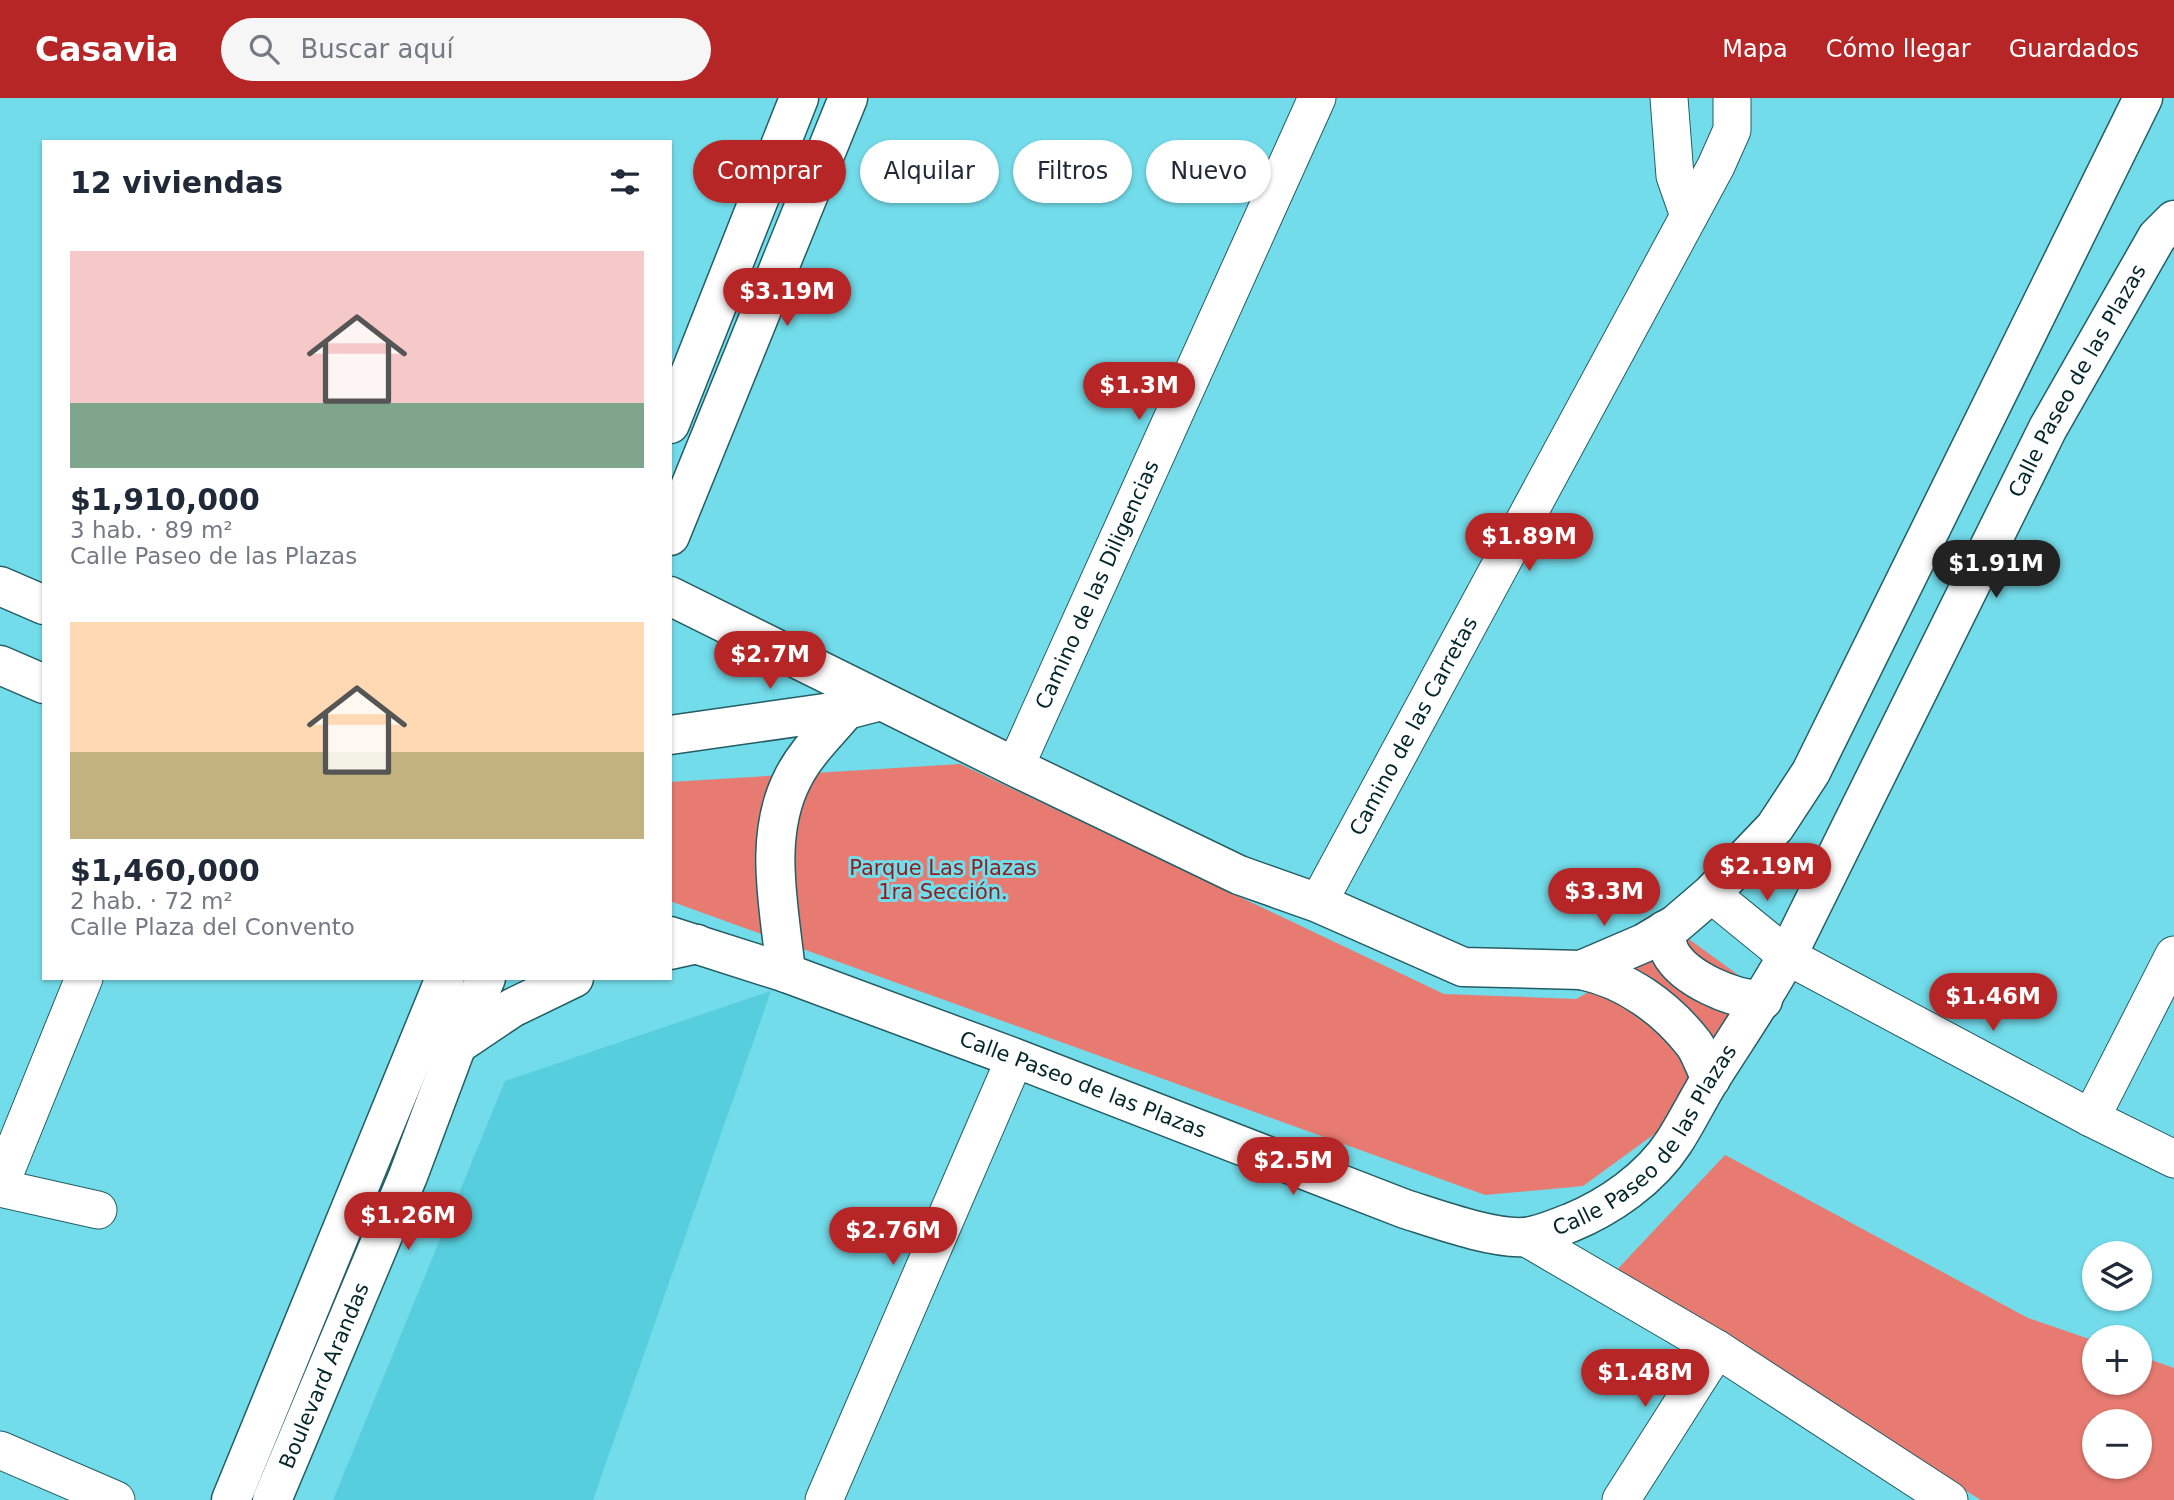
<!DOCTYPE html>
<html lang="es">
<head>
<meta charset="utf-8">
<style>
  :root { --surface:#fff; --page:#f6f6f7; --text:#1f2937; --muted:#747a83; --accent:#b62626 }
  body { margin:0; font-family:"DejaVu Sans",sans-serif; background:var(--page); color:var(--text); height:100vh; display:flex; flex-direction:column; font-size:26px; white-space:nowrap }
  * { box-sizing:border-box; margin:0 }
  p { font-size:23px; color:var(--muted) }
  .icon { flex:none; width:38px; height:38px; fill:none; stroke:currentColor; stroke-width:2; stroke-linecap:round; stroke-linejoin:round }
  .map { position:relative; flex:1; overflow:hidden }
  .sheet { position:absolute; left:42px; top:42px; width:630px; height:840px; display:flex; flex-direction:column; background:var(--surface); border-radius:0px; box-shadow:0 2px 5px #0004 }
  .sheet>* { flex:none }
  .banner { position:absolute; left:693px; top:42px; width:665px; height:63px; display:flex; gap:14px }
  .controls { position:absolute; left:2082px; top:1143px; display:grid; gap:14px }
  .controls a { display:grid; place-items:center; width:70px; height:70px; border-radius:50%; background:var(--surface); box-shadow:0 2px 5px #0004; font-size:35px }
  .price { position:absolute; translate:-50% -60px; padding:0 16px; border-radius:24px; background:var(--accent); color:#fff; font-size:23px; line-height:46px; filter:drop-shadow(0 2px 4px #0008) }
  .price::after { content:''; position:absolute; left:50%; top:42px; width:21px; height:16px; margin-left:-10px; background:inherit; clip-path:polygon(0 0,100% 0,50% 100%) }
  .price.current { background:#222; color:#fff }
  ul { padding:0; list-style:none }
  li { display:grid; align-content:center; gap:14px; height:371px; padding:0 28px }
  li span { display:grid; place-items:center; height:217px; border-radius:0px; color:#555 }
  li>.icon { margin-inline-start:auto }
  span .icon { width:126px; height:126px; fill:#fffc; stroke-width:1 }
  li b { font-size:30px }
  h2 { display:flex; justify-content:space-between; align-items:center; height:84px; padding:0 28px; font-size:30px }
  .chip { padding:0 24px; border-radius:32px; background:var(--surface); box-shadow:0 2px 5px #0004; font-size:24px; line-height:63px }
  .chip.current { background:var(--accent); color:#fff }
  header { display:flex; align-items:center; gap:42px; box-sizing:border-box; height:98px; padding:0 35px; background:var(--accent); color:#fff }
  header strong { font-size:33px }
  nav { display:flex; gap:38px; margin-inline-start:auto; font-size:24px }
  .search { width:490px; height:63px; background:var(--page); display:flex; align-items:center; gap:18px; box-sizing:border-box; padding:0 24px; border-radius:38px; color:var(--muted); font-size:26px }
  .map>svg:first-child { display:block }
</style>
</head>
<body>
<header>
<strong>Casavia</strong>
<div class="search"><svg class="icon" aria-label="search" viewBox="0 0 24 24"><circle cx="10" cy="10" r="6"/><path d="M15 15l6 6"/></svg>Buscar aquí</div>
<nav><a>Mapa</a><a>Cómo llegar</a><a>Guardados</a></nav>
</header>
<div class="map">
<svg width="2174" height="1402" viewBox="0 0 2174 1402">
  <rect width="100%" height="100%" fill="#73dcea"/>
  <polygon fill="#57cedd" points="771,893 593,1402 333,1402 505,983"/>
  <g fill="#e77b71" fill-rule="evenodd">
    <polygon points="960,666 1444,896 1576,901 1686,839 1752,887 1660,1032 1583,1088 1485,1097 670,803 670,684"/>
    <path d="M 1725,1057 L 2028,1220 L 2095,1243 L 2095,1284 L 2140,1284 L 2140,1258 L 2174,1270 L 2174,1402 L 1981,1402 L 1612,1177 ZM 2095,1323 L 2140,1323 L 2140,1368 L 2095,1368 Z"/>
  </g>
  <g fill="none" stroke-linecap="round" stroke-linejoin="round">
    <defs>
      <g id="minor">
        <polyline points="1669,0 1675,78 1689,118"/>
        <path id="s1" d="M 1015,669 L 1317,0"/>
        <polyline points="1711,796 1787,858 2091,1020 2174,1061"/>
        <path id="s2" d="M 1318,805 L 1716,68 L 1732,32 L 1732,0"/>
        <polyline points="2091,1020 2174,857"/>
        <polyline points="0,1087 84,880"/>
        <polyline points="0,1090 98,1112"/>
        <polyline points="1525,1139 1717,1251 1949,1402"/>
        <polyline points="0,1352 116,1402"/>
        <polyline points="824,1402 1015,960"/>
        <polyline points="1621,1402 1717,1251"/>
      </g>
      <g id="tertiary">
        <polyline points="0,488 44,507"/>
        <polyline points="670,498 1015,669 1239,777 1318,805 1463,869 1581,872 1644,845 1676,826 1711,796 1775,729 1811,674 2143,0"/>
        <polyline points="0,567 44,586"/>
        <path d="M 1665,832 C 1666,840 1667,847 1670,854 C 1684,881 1734,902 1763,902"/>
        <path id="s3" d="M 670,838 L 786,875 L 1015,960 L 1405,1111 C 1437,1121 1492,1141 1524,1139 C 1539,1138 1556,1130 1570,1125 C 1609,1109 1650,1081 1674,1044 C 1687,1024 1698,1001 1711,980 C 1737,939 1764,900 1787,858 L 2048,330 L 2157,139 L 2174,122"/>
        <path d="M 1581,872 C 1626,881 1666,910 1694,946 C 1701,956 1705,970 1711,981"/>
        <path d="M 786,875 C 780,811 762,740 793,680 C 806,654 828,634 846,612"/>
      </g>
      <g id="secondary">
        <polyline points="670,326 799,0"/>
        <polyline points="670,438 848,0"/>
        <polyline points="670,637 846,612 881,603"/>
        <polyline points="670,852 697,846"/>
        <polyline points="457,947 512,910 574,880"/>
        <polyline points="231,1402 445,880"/>
        <path id="s4" d="M 272,1402 L 408,1078 L 457,947 L 486,880"/>
      </g>
    </defs>
    <use href="#minor" stroke="#245d64" stroke-width="39"/>
    <use href="#tertiary" stroke="#245d64" stroke-width="41"/>
    <use href="#secondary" stroke="#245d64" stroke-width="41"/>
    <use href="#minor" stroke="#fff" stroke-width="37"/>
    <use href="#tertiary" stroke="#fff" stroke-width="38"/>
    <use href="#secondary" stroke="#fff" stroke-width="38"/>
  </g>
  <g text-anchor="middle" stroke-width="6" stroke-linejoin="round" paint-order="stroke">
    <g font-size="21" fill="#03262a" stroke="#73dcea">
      <text dy="7" stroke="none"><textPath href="#s3" startOffset="1951">Calle Paseo de las Plazas</textPath></text>
      <text dy="7" stroke="none"><textPath href="#s1" startOffset="200">Camino de las Diligencias</textPath></text>
      <text dy="7" stroke="none"><textPath href="#s2" startOffset="201">Camino de las Carretas</textPath></text>
      <text dy="7" stroke="none"><textPath href="#s3" startOffset="439">Calle Paseo de las Plazas</textPath></text>
      <text dy="7" stroke="none"><textPath href="#s3" startOffset="1069">Calle Paseo de las Plazas</textPath></text>
      <text dy="7" stroke="none"><textPath href="#s4" startOffset="135">Boulevard Arandas</textPath></text>
    </g>
    <g font-size="21" fill="#8f1d1d" stroke="#73dcea">
      <text x="943" y="777">Parque Las Plazas<tspan x="943" dy="24">1ra Sección.</tspan></text>
    </g>
  </g>
</svg>
<div class="controls">
<a><svg class="icon" aria-label="layers" viewBox="0 0 24 24"><path d="M12 4l9 5-9 5-9-5zM3 14l9 5 9-5"/></svg></a>
<a>+</a>
<a>−</a>
</div>
<b class="price" style="left:787px;top:230px">$3.19M</b>
<b class="price" style="left:1139px;top:324px">$1.3M</b>
<b class="price" style="left:1529px;top:475px">$1.89M</b>
<b class="price current" style="left:1996px;top:502px">$1.91M</b>
<b class="price" style="left:770px;top:593px">$2.7M</b>
<b class="price" style="left:1767px;top:805px">$2.19M</b>
<b class="price" style="left:1604px;top:830px">$3.3M</b>
<b class="price" style="left:1993px;top:935px">$1.46M</b>
<b class="price" style="left:1293px;top:1099px">$2.5M</b>
<b class="price" style="left:408px;top:1154px">$1.26M</b>
<b class="price" style="left:893px;top:1169px">$2.76M</b>
<b class="price" style="left:1645px;top:1311px">$1.48M</b>
<div class="banner">
<a class="chip current">Comprar</a>
<a class="chip">Alquilar</a>
<a class="chip">Filtros</a>
<a class="chip">Nuevo</a>
</div>
<section class="sheet">
<h2>12 viviendas<svg class="icon" aria-label="filters" viewBox="0 0 24 24"><path d="M4 7h16M4 17h16"/><circle cx="9" cy="7" r="2"/><circle cx="15" cy="17" r="2"/></svg></h2>
<ul>
<li><span style="background:linear-gradient(#f6c9c9 70%,#7fa58c 0)"><svg class="icon" aria-label="home" viewBox="0 0 24 24"><path d="M3 11l9-7 9 7M6 9v11h12V9"/></svg></span><div><b>$1,910,000</b><p>3 hab. · 89 m²</p><p>Calle Paseo de las Plazas</p></div></li>
<li><span style="background:linear-gradient(#ffd9b3 60%,#c2b280 0)"><svg class="icon" aria-label="home" viewBox="0 0 24 24"><path d="M3 11l9-7 9 7M6 9v11h12V9"/></svg></span><div><b>$1,460,000</b><p>2 hab. · 72 m²</p><p>Calle Plaza del Convento</p></div></li>
</ul>
</section>
</div>
</body>
</html>
